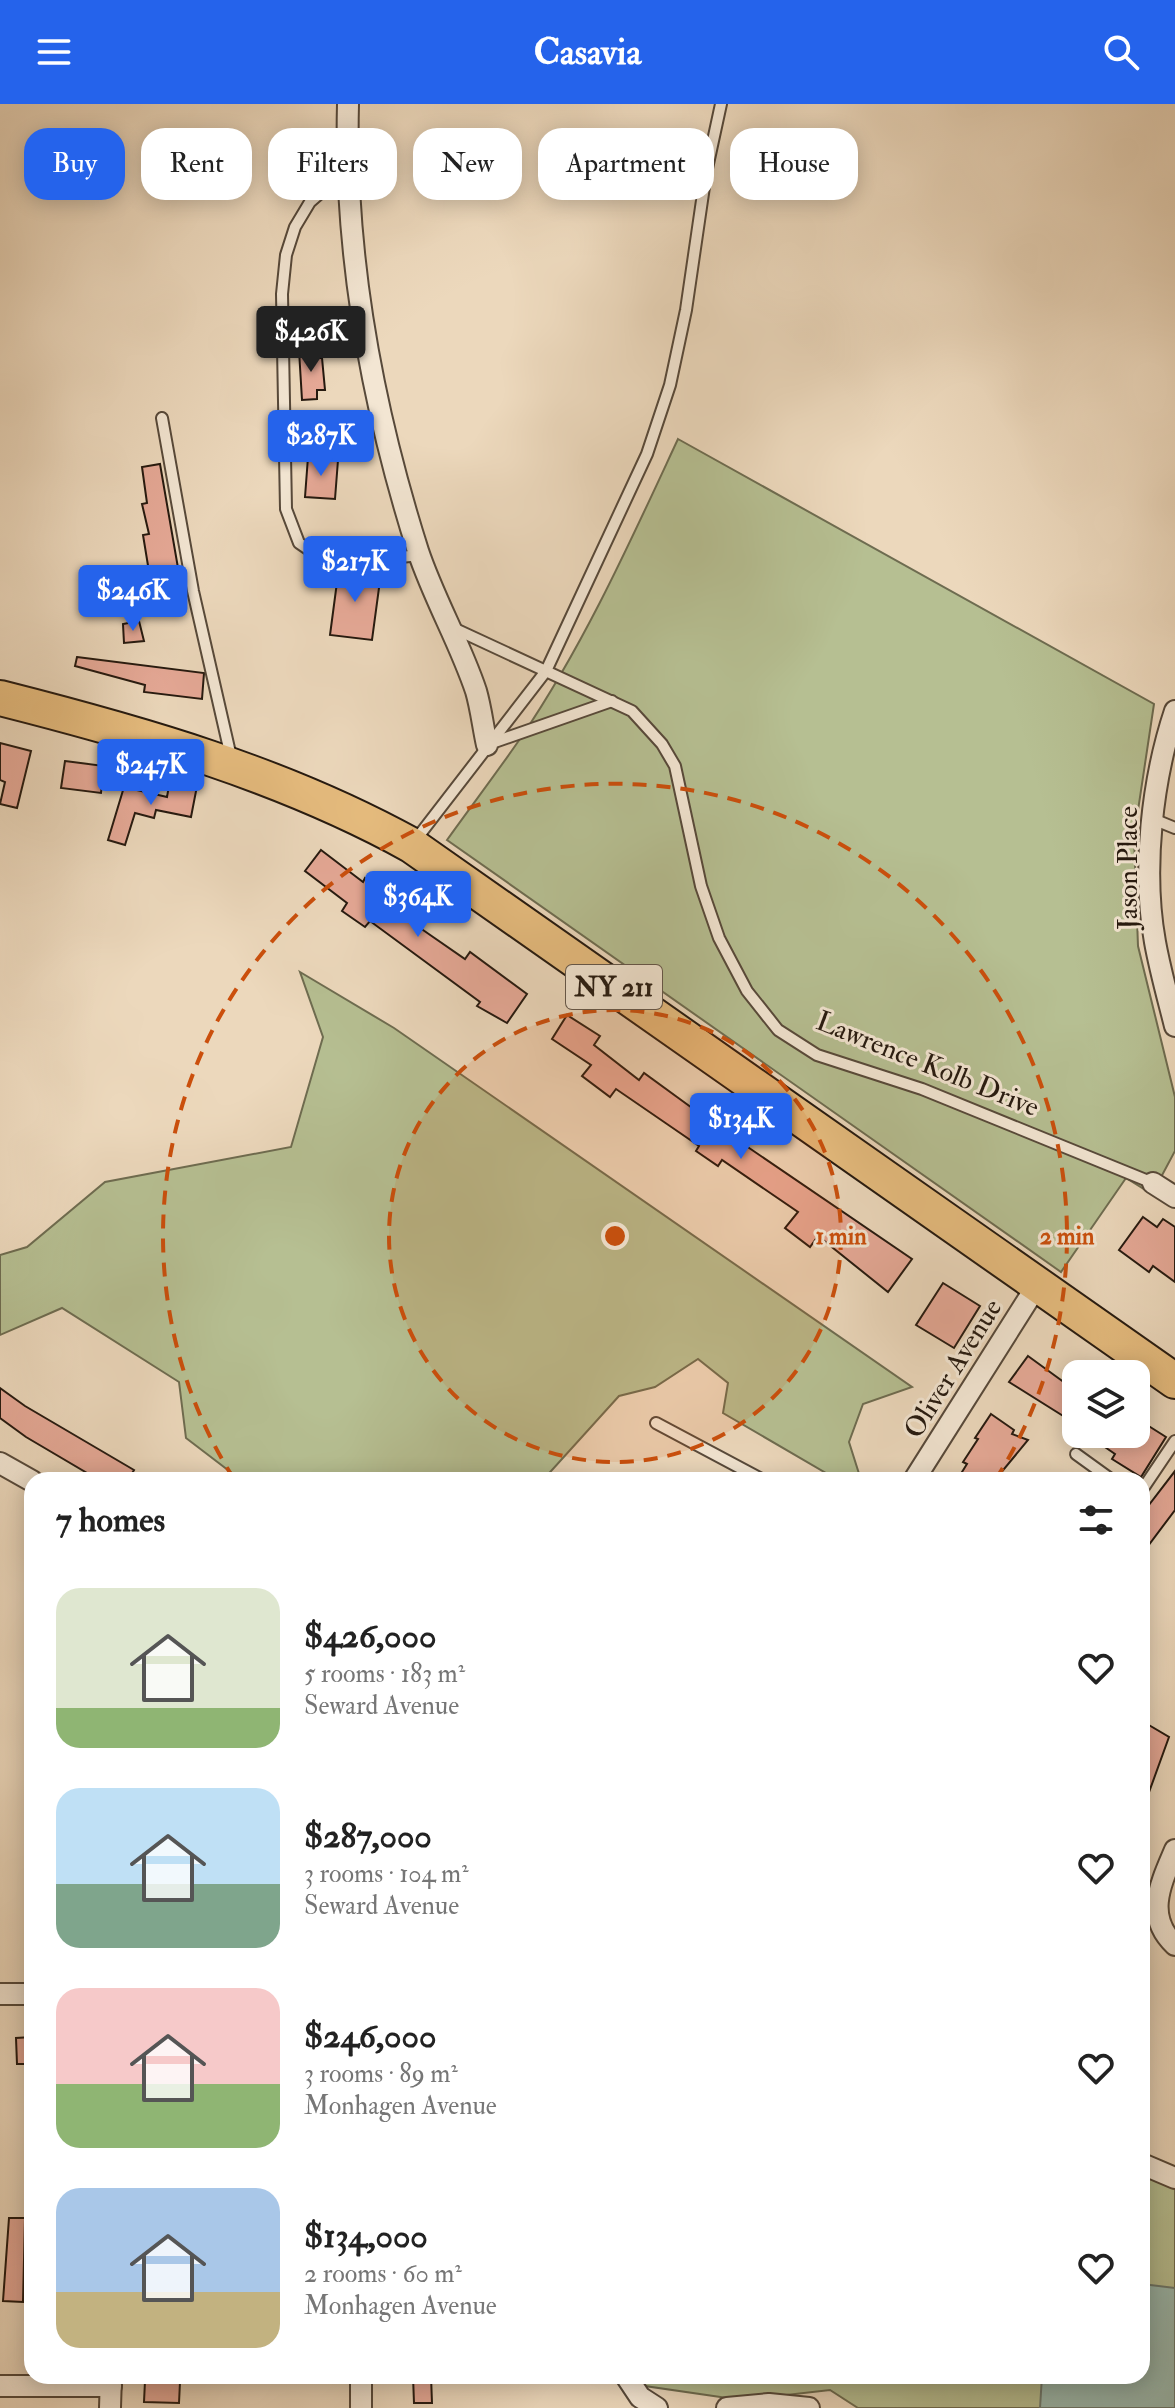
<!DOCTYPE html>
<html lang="en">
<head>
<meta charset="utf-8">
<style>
  :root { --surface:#fff; --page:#f6f6f6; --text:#222; --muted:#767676; --accent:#2563eb }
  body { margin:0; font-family:"IM FELL Double Pica",serif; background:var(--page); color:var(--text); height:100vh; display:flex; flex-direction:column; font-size:30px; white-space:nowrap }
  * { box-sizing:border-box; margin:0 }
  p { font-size:26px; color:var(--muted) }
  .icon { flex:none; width:44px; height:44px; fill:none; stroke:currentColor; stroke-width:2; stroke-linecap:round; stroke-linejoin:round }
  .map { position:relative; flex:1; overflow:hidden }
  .sheet { position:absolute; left:24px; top:1368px; width:1126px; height:912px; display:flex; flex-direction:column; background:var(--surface); border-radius:24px; box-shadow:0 4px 20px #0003 }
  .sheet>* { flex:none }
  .hud { position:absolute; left:24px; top:24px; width:1128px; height:72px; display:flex; gap:16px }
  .buttons { position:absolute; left:1062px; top:1256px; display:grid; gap:16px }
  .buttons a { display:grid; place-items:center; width:88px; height:88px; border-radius:16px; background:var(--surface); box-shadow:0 4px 20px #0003; font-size:40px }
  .price { position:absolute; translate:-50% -68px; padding:0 18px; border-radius:8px; background:var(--accent); color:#fff; font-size:26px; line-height:52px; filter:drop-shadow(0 2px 4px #0008) }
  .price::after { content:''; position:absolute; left:50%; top:48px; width:24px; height:18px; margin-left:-12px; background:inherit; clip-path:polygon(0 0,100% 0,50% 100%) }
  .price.current { background:#222; color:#fff }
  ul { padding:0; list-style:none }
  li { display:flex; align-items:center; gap:24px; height:200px; padding:0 32px }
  li span { display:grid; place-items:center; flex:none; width:224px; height:160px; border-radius:24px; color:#555 }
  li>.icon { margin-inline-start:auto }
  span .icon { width:96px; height:96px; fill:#fffc; stroke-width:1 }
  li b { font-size:34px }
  h2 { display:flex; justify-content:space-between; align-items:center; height:96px; padding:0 32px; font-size:34px }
  .tag { padding:0 28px; border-radius:24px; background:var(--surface); box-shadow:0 4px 20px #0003; font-size:28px; line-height:72px }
  .tag.current { background:var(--accent); color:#fff }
  header { display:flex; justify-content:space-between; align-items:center; height:104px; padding:0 32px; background:var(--accent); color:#fff; font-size:36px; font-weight:700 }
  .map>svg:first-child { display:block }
</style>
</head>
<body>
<header><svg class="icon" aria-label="menu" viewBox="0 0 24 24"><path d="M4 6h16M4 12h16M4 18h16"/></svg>Casavia<svg class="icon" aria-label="search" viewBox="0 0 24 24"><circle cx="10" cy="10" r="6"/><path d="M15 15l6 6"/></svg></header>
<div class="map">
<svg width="1175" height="2304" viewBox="0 0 1175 2304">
  <rect width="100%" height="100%" fill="#ecd8bc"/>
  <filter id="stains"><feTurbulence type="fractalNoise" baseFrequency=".0025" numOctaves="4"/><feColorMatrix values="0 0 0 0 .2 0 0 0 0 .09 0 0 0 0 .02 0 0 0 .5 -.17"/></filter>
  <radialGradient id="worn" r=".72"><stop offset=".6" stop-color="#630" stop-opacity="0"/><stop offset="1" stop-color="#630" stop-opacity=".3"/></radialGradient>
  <g fill="#b6bf92" stroke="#6e6c50" stroke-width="2">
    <path d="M 678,335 L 1154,600 L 1134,733 L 1138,842 L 1175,993 L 1175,1047 L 1152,1090 L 1126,1074 L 1061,1168 L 447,736 C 472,701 498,667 522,632 C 585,539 631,436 678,335 Z"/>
    <polygon points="300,868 394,924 912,1283 863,1300 849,1338 861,1376 838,1376 723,1309 728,1279 698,1255 655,1283 619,1292 543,1376 241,1376 186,1334 179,1278 62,1204 0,1231 0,1151 27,1143 105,1078 291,1043 323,933"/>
    <polygon points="1142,2070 1175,2084 1175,2304 858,2304 830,2286 741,2296 645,2282 642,2272 1142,2272"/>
  </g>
  <polygon fill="#99bab0" stroke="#6b7a70" stroke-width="2" points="1142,2180 1175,2184 1175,2304 1040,2304 1042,2272 1142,2272"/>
  <g fill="#e6a997" stroke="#25190f" stroke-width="2">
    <polygon points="315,245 316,254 322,254 325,286 317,286 317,295 302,296 299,246"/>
    <polygon points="308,353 338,356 335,395 305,393"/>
    <polygon points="160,360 182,487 153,492 143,431 149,430 142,400 147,399 142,363"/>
    <polygon points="339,463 381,469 372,536 330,531"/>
    <polygon points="139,517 144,537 124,539 123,520"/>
    <polygon points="77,553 204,569 202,595 144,588 145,581 75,562"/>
    <polygon points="0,639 31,647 17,704 0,700 5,678 0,676"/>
    <polygon points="65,657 104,662 101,689 61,684"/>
    <polygon points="170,676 197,682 191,713 156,706 154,714 135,709 125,741 108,736 124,683 167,693"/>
    <polygon points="321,746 363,778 365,774 388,790 385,795 423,826 465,855 470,848 527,890 507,919 477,902 480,898 370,817 365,823 342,807 347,799 305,767"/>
    <polygon points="567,911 600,932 594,941 639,976 644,969 714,1020 718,1015 740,1029 736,1035 912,1155 888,1188 818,1132 810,1143 785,1124 798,1108 722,1056 718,1062 696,1047 699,1042 616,985 610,993 582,972 591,961 552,935"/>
    <polygon points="1143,1113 1157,1123 1163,1115 1175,1123 1175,1178 1153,1162 1149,1168 1119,1146"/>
    <polygon points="943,1179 980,1202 954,1244 916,1221"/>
    <polygon points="1028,1252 1076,1287 1076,1320 1009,1278"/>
    <polygon points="0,1284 25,1302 134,1366 128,1376 99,1376 26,1333 0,1314"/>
    <polygon points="991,1310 1014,1326 1012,1330 1028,1336 995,1376 957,1376 967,1360 963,1358 978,1335 975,1334"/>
    <polygon points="1136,1314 1166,1333 1141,1373 1112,1355 1115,1350 1086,1330 1136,1330"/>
    <polygon points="1175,1367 1175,1406 1142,1450 1142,1410"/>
    <polygon points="1142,1617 1169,1633 1144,1702 1142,1702"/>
    <polygon points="32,1933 32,1960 17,1960 16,1934"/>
    <polygon points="9,2114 25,2114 23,2198 3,2197"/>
    <polygon points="413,2272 431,2272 432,2299 414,2299"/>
    <polygon points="145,2277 180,2278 179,2299 144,2298"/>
  </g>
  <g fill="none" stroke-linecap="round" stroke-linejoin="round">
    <defs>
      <g id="service">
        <polyline points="348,73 326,84 310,98 295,123 286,151 282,190 286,405 299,439 315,450 361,457 420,451"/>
        <polyline points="162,314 193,487 231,653"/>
        <polyline points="451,523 632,607 662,640 675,662 701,782 719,834 747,887 778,926 817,951 922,985 1153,1079"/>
        <polyline points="489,640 612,597"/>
        <polyline points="1153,715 1175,724"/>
        <polyline points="414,738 546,567 647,350 670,281 686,206 706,69 721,0"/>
        <polyline points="656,1319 763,1376"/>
        <polyline points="1076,1350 1112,1376"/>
        <polyline points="1142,1386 1175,1337"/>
      </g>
      <g id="minor">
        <path d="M 348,0 C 344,153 372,302 418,447 C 434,495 460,539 476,587 C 481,604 483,623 487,641"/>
        <path d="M 1175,607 C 1152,676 1142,766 1155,838 C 1160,866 1168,894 1175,922"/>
        <polyline points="1153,1079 1175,1093"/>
        <polyline points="0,1359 32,1377"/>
        <polyline points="914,1376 1036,1183"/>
        <path d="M 1175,1746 C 1161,1779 1144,1812 1175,1841"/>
        <polyline points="0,1890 32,1890"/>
        <polyline points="1142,2060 1175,2074"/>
        <polyline points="626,2272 640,2293 657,2304"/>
        <polyline points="0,2282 111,2282"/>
        <polyline points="110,2304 111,2272"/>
        <polyline points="361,2304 361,2272"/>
        <polyline points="727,2304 769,2300 809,2304"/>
      </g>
      <path id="primary" d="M 0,594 C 142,630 282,670 411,741 L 1175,1277"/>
    </defs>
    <use href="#service" stroke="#57493a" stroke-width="14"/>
    <use href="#minor" stroke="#57493a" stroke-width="24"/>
    <use href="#primary" stroke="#25190f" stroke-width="38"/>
    <use href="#service" stroke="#f3e6d3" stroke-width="10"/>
    <use href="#minor" stroke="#f3e6d3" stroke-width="20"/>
    <use href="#primary" stroke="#e6bc7e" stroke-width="34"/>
  </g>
  <circle cx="615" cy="1132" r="226" fill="#cb4f0c" fill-opacity=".12"/>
  <g fill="none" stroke="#cb4f0c" stroke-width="4" stroke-dasharray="14 10">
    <circle cx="615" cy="1132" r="226"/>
    <path d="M234 1375A452 452 0 1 1 996 1375"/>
  </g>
  <g text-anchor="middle" stroke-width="6" stroke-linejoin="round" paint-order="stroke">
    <rect fill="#f3e6d3" stroke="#63564a" stroke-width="2" x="566" y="861" width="96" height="44" rx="6"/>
    <g font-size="26" font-weight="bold" fill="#25190f">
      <text x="614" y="892">NY 211</text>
    </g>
    <g font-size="28" fill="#25190f" stroke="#f3e6d3">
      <text transform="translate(1127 764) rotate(-90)" y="10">Jason Place</text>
      <text transform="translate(928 959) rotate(22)" y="10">Lawrence Kolb Drive</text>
      <text transform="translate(952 1264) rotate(-58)" y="10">Oliver Avenue</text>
    </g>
  </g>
  <circle cx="615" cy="1132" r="12" fill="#cb4f0c" stroke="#f3e6d3" stroke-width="4"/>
  <g font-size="24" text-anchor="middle" font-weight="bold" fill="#cb4f0c" stroke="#f3e6d3" stroke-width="6" stroke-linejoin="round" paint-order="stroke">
    <text x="841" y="1140">1 min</text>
    <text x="1067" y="1140">2 min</text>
  </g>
  <rect width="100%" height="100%" filter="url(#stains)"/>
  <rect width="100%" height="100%" fill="url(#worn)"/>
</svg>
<div class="buttons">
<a><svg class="icon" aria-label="layers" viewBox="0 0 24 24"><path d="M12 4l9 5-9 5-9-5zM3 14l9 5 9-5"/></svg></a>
</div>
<b class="price current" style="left:311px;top:270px">$426K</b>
<b class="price" style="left:321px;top:374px">$287K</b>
<b class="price" style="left:355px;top:500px">$217K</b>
<b class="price" style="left:133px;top:529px">$246K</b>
<b class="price" style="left:151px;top:703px">$247K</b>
<b class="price" style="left:418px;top:835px">$364K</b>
<b class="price" style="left:741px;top:1057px">$134K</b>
<div class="hud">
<a class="tag current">Buy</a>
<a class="tag">Rent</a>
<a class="tag">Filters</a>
<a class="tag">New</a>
<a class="tag">Apartment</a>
<a class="tag">House</a>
</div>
<section class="sheet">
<h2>7 homes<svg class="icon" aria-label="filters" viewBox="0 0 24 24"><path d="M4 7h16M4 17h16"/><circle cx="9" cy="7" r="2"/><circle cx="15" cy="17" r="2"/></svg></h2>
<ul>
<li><span style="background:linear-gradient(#dfe7d0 75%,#8fb573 0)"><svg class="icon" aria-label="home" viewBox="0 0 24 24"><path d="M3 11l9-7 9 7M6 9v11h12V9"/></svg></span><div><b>$426,000</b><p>5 rooms · 183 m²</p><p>Seward Avenue</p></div><svg class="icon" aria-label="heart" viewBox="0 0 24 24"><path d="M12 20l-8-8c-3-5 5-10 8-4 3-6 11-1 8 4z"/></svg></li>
<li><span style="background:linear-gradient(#bfe0f5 60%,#7fa58c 0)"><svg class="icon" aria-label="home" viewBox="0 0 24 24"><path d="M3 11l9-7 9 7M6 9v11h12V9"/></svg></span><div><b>$287,000</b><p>3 rooms · 104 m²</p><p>Seward Avenue</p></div><svg class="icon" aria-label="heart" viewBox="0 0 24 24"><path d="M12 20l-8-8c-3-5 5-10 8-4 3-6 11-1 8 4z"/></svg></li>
<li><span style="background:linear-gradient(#f6c9c9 60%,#8fb573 0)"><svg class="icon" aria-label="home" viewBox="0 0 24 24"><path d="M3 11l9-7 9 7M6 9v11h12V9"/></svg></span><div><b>$246,000</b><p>3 rooms · 89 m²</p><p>Monhagen Avenue</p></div><svg class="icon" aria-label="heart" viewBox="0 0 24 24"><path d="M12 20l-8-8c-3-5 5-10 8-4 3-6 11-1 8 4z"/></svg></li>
<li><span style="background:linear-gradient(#a9c7e8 65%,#c2b280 0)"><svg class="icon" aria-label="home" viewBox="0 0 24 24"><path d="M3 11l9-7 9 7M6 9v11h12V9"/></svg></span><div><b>$134,000</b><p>2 rooms · 60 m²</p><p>Monhagen Avenue</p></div><svg class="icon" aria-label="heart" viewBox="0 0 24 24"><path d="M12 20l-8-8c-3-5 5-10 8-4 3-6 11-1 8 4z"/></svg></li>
</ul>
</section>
</div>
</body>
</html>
